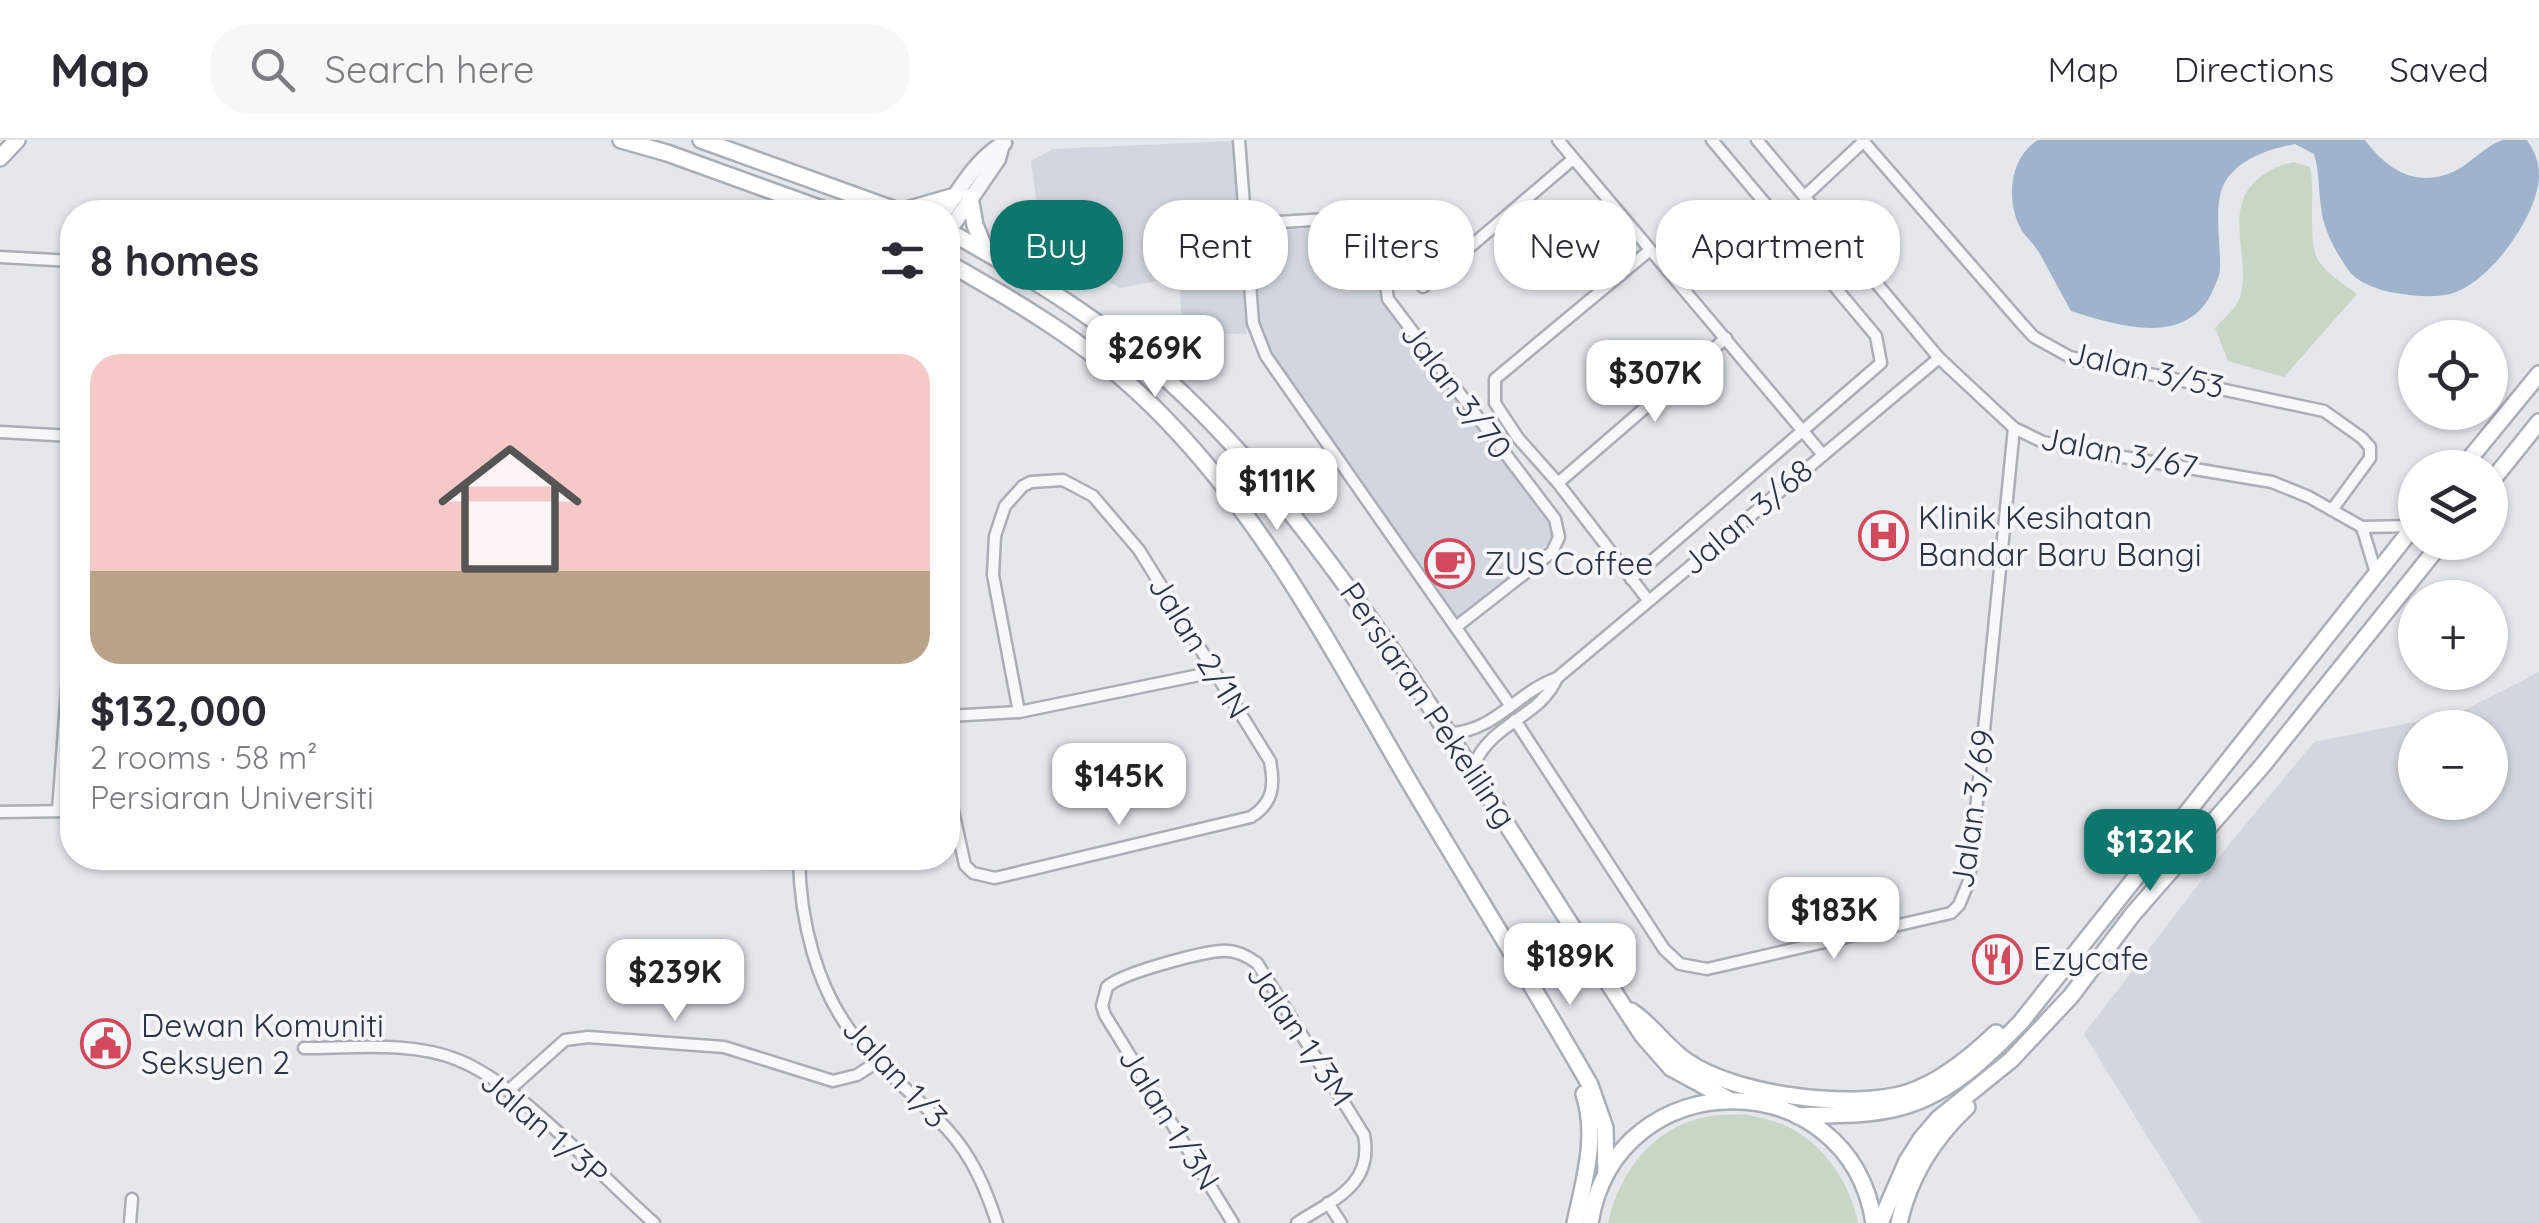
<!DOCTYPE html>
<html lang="en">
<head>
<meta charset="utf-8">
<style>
  :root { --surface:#fff; --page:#f7f7f7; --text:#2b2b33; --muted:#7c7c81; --line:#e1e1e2; --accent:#0f766e }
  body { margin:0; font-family:Quicksand,sans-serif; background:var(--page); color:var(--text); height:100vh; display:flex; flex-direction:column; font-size:38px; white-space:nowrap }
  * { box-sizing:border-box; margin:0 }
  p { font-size:32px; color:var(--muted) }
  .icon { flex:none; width:55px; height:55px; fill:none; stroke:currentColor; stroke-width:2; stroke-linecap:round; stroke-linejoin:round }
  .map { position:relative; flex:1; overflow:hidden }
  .side { position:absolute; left:60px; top:60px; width:900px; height:670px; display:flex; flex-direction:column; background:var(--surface); border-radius:40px; box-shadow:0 2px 8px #0004 }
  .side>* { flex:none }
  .hud { position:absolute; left:990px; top:60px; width:950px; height:90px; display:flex; gap:20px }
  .fabs { position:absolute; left:2398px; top:180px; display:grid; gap:20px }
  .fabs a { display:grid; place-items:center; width:110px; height:110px; border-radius:50%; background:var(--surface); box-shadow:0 2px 8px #0004; font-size:50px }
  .price { position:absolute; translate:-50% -85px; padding:0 22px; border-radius:20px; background:#fff; color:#222; font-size:32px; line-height:65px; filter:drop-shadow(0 2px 5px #0008) }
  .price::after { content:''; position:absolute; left:50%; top:60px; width:30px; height:22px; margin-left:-15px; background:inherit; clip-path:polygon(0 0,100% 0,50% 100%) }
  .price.current { background:var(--accent); color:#fff }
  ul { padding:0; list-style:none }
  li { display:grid; align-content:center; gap:20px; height:530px; padding:0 30px }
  li span { display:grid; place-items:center; height:310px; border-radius:30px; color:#555 }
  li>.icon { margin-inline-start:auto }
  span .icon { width:180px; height:180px; fill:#fffc; stroke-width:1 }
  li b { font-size:42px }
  h2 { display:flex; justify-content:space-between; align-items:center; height:120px; padding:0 30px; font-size:42px }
  .pill { padding:0 35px; border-radius:40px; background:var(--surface); box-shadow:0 2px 8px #0004; font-size:35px; line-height:90px }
  .pill.current { background:var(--accent); color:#fff }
  header { display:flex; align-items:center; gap:60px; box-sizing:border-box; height:140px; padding:0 50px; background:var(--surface); border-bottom:2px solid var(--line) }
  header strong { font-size:48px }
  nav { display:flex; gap:55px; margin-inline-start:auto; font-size:35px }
  .search { width:700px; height:90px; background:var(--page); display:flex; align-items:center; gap:25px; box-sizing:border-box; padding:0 35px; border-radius:40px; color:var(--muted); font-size:38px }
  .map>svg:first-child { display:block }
</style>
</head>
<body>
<header>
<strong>Map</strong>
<div class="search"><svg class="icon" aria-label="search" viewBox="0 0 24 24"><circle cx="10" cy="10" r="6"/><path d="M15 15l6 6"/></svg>Search here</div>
<nav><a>Map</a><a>Directions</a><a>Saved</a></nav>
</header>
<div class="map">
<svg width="2539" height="1083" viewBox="0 0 2539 1083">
  <rect width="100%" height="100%" fill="#e4e7ec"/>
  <g fill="#d2d6de" fill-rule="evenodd">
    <polygon points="1234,1 1247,194 1193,193 1182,184 1179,137 1119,148 1041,95 1031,21 1053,9"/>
    <polygon points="1359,85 1373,93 1382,159 1548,380 1554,392 1554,399 1457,478 1273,217 1258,180 1253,92"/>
    <path d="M 2539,532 L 2539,1083 L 2201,1083 L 2084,894 L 2230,703 L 2314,602 L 2459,573 ZM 2415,588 L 2490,588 L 2490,662 L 2415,662 Z"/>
  </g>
  <g fill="#c9d6c5">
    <path d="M 2294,22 L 2310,27 C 2316,52 2306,105 2320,123 C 2329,135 2345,145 2357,154 L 2284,237 L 2228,221 L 2215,188 C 2223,179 2237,168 2240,157 C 2252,117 2221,69 2259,38 C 2271,29 2279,25 2294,22 Z"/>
    <path d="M 1746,974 C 1758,978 1772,980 1784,985 C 1823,1002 1850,1042 1858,1083 L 1608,1083 C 1619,1033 1652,988 1705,977 C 1718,974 1733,975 1746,974 Z"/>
  </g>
  <path fill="#9fb4cc" d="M 2038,0 L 2365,0 C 2389,33 2423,51 2462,27 C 2474,19 2489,4 2503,0 C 2510,0 2520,0 2527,0 C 2535,12 2539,22 2539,36 C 2538,76 2489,144 2450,154 C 2433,158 2413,156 2396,153 C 2381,151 2358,143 2349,131 C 2336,113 2323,89 2321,67 C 2318,47 2320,35 2314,14 L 2295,4 C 2269,9 2237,19 2224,44 C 2213,65 2221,105 2220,128 C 2220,136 2216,143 2213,150 C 2188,208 2118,186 2071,171 C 2061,153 2051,134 2041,116 C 2036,106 2028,99 2022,91 C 2005,61 2009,18 2038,0 Z"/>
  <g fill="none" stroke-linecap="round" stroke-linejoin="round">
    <defs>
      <g id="minor">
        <polyline points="1239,0 1253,183 1266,216 1510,565"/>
        <polyline points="1558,0 1823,315"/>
        <polyline points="1757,0 1939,218 2014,288 2043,302 2081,310 2272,342 2309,357 2362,387 2414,386"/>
        <polyline points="1864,2 2022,184 2034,197 2070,217 2324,271 2362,298 2370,307 2370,318 2332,370"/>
        <polyline points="1805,56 1865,0"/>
        <polyline points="1248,84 1360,77 1378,89 1388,159 1555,379 1559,397 1552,412 1456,487"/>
        <polyline points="0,117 72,121"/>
        <polyline points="1423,147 1573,19"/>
        <polyline points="0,292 72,296"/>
        <polyline points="1558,343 1726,198"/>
        <polyline points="2362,387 2376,433"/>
        <polyline points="1631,439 1881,223 1876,196 1712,0"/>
        <polyline points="1648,460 1558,343 1518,298 1495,263 1495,239 1650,110"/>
        <polyline points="948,576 1019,572 1214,532"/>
        <polyline points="1515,580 1664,809 1680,824 1707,829 1951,773 1959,765 1969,741 2014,288"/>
        <path d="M 1451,593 C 1495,591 1517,552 1557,538 L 1939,218"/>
        <path d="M 1473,627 C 1492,581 1539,579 1557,538"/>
        <path d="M 948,648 L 965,725 L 973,733 L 995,738 L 1251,677 C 1273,663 1275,646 1270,621 L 1139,410 L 1093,356 L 1063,340 L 1031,342 L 1023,346 L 1005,366 L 995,396 L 993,435 L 1019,572"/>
        <polyline points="58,671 72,482"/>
        <polyline points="0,672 72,671"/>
        <polyline points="700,718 720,722 799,723"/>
        <path d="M 799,718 C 800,780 816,848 855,897 C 882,931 918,957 947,989 C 972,1016 986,1049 997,1083"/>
        <path d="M 304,908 C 353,908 412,901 458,920 C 520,944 601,1037 654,1083"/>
        <polyline points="508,951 565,900 588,897 724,907 833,941 857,935 877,922"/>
        <polyline points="1328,1063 1341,1083"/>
        <polyline points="130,1083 132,1059"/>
        <path d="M 1233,1083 L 1105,875 L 1102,866 L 1107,847 C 1121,833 1199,813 1220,811 C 1234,809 1246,815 1257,823 L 1364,995 C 1374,1046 1332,1060 1297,1083"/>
      </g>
      <g id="tertiary">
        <path d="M 944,72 C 962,46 976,20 1004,3"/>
        <polyline points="948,92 998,19 1002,4"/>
      </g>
      <g id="secondary">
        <polyline points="621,0 667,13 830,72"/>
        <polyline points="701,0 901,72"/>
        <polyline points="0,18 17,0"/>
        <polyline points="970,57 975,85 986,112"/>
        <polyline points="899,72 955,56"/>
        <path d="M 948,91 C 1012,126 1076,164 1133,210 C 1229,288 1307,389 1377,489 C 1471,622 1553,761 1643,896 L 1671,928 L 1728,959"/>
        <path d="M 948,123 C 1014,160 1086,203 1141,255 C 1255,362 1326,499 1404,633 C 1465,737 1530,840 1590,945 L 1605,988 L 1606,1034"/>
        <polyline points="2462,328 2539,234"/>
        <polyline points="2490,343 2539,282"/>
        <path d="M 1631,871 C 1653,885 1666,908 1688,922 C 1735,955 1852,970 1907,953 C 1941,942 1971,917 1996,893"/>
        <path d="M 1798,976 C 1829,974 1862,976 1893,969 C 1946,958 1984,920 2021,882 L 2415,385"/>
        <path d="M 1575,1083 C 1584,1041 1598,997 1584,954"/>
        <path d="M 1590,1083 C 1616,920 1849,920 1874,1083"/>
        <polyline points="1880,1083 1907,1021 1921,999 1939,978 2011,920 2071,856 2133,774 2263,625 2442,402"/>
        <path d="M 1899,1083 C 1909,1038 1933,999 1967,967"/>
      </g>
    </defs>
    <use href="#minor" stroke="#a9aeb7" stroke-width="15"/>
    <use href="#tertiary" stroke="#a9aeb7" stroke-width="19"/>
    <use href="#secondary" stroke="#a9aeb7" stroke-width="20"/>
    <use href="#minor" stroke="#f7f8fa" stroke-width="10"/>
    <use href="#tertiary" stroke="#f7f8fa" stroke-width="14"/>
    <use href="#secondary" stroke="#fff" stroke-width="15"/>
  </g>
  <defs>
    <symbol id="hospital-ring" viewBox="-11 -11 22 22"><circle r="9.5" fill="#f4f6f9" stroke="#d1495b" stroke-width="1.5"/><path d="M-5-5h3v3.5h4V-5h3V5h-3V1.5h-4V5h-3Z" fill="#d1495b"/></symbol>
    <symbol id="cafe-ring" viewBox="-11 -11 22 22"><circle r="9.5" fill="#f4f6f9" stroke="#d1495b" stroke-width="1.5"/><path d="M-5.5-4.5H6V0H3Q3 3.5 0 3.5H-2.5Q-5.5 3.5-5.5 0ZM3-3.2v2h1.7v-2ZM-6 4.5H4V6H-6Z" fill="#d1495b"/></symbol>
    <symbol id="restaurant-ring" viewBox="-11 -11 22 22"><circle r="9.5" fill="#f4f6f9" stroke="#d1495b" stroke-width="1.5"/><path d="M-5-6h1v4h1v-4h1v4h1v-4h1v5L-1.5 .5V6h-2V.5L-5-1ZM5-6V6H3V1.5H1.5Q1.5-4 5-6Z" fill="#d1495b"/></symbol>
    <symbol id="civic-ring" viewBox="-11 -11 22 22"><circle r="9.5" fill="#f4f6f9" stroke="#d1495b" stroke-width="1.5"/><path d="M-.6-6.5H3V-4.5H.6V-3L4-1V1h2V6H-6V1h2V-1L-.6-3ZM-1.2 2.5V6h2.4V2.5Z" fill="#d1495b"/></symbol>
  </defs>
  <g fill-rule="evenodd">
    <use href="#hospital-ring" x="1856" y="368" width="55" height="55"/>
    <use href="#cafe-ring" x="1422" y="396" width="55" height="55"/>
    <use href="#restaurant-ring" x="1970" y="792" width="55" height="55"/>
    <use href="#civic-ring" x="78" y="876" width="55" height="55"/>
  </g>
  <g text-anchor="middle" stroke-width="8" stroke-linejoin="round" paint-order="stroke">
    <g font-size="32" fill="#2b3445" stroke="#f4f6f9">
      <text transform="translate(2146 230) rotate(13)" y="11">Jalan 3/53</text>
      <text transform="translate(1456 251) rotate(53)" y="11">Jalan 3/70</text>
      <text transform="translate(2119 313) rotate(11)" y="11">Jalan 3/67</text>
      <text transform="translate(1747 377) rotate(-40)" y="11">Jalan 3/68</text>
      <text transform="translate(1199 507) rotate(58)" y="11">Jalan 2/1N</text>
      <text transform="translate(1428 565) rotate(56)" y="11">Persiaran Pekeliling</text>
      <text transform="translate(1973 669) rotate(-82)" y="11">Jalan 3/69</text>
      <text transform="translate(1300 895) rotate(56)" y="11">Jalan 1/3M</text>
      <text transform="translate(895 933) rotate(47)" y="11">Jalan 1/3</text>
      <text transform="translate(1169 979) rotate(58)" y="11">Jalan 1/3N</text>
      <text transform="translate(544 988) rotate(41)" y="11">Jalan 1/3P</text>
    </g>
    <g font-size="32" fill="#2b3445" stroke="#f4f6f9" text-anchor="start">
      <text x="1918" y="389">Klinik Kesihatan<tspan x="1918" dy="37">Bandar Baru Bangi</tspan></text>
      <text x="1484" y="435">ZUS Coffee</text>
      <text x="2033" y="830">Ezycafe</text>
      <text x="141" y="897">Dewan Komuniti<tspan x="141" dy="37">Seksyen 2</tspan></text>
    </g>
  </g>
</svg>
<div class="fabs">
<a><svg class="icon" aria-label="locate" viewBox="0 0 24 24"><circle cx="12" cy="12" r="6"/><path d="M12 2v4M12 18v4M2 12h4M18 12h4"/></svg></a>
<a><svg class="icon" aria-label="layers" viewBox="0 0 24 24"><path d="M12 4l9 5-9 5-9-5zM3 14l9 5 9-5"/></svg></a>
<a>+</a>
<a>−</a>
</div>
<b class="price" style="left:1155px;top:260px">$269K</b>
<b class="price" style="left:1655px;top:285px">$307K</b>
<b class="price" style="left:1277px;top:393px">$111K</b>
<b class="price" style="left:1119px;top:688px">$145K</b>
<b class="price current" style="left:2150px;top:754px">$132K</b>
<b class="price" style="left:1834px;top:822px">$183K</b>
<b class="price" style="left:1570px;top:868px">$189K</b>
<b class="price" style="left:675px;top:884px">$239K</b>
<div class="hud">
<a class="pill current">Buy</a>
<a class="pill">Rent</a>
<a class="pill">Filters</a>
<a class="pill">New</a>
<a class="pill">Apartment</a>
</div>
<section class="side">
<h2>8 homes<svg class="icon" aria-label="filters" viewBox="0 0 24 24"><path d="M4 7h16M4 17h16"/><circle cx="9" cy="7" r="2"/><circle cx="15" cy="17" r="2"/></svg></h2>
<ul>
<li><span style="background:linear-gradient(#f6c9c9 70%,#b9a48a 0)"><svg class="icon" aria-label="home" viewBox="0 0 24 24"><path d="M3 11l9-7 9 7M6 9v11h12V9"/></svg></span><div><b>$132,000</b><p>2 rooms · 58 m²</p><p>Persiaran Universiti</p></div></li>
</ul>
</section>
</div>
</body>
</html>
